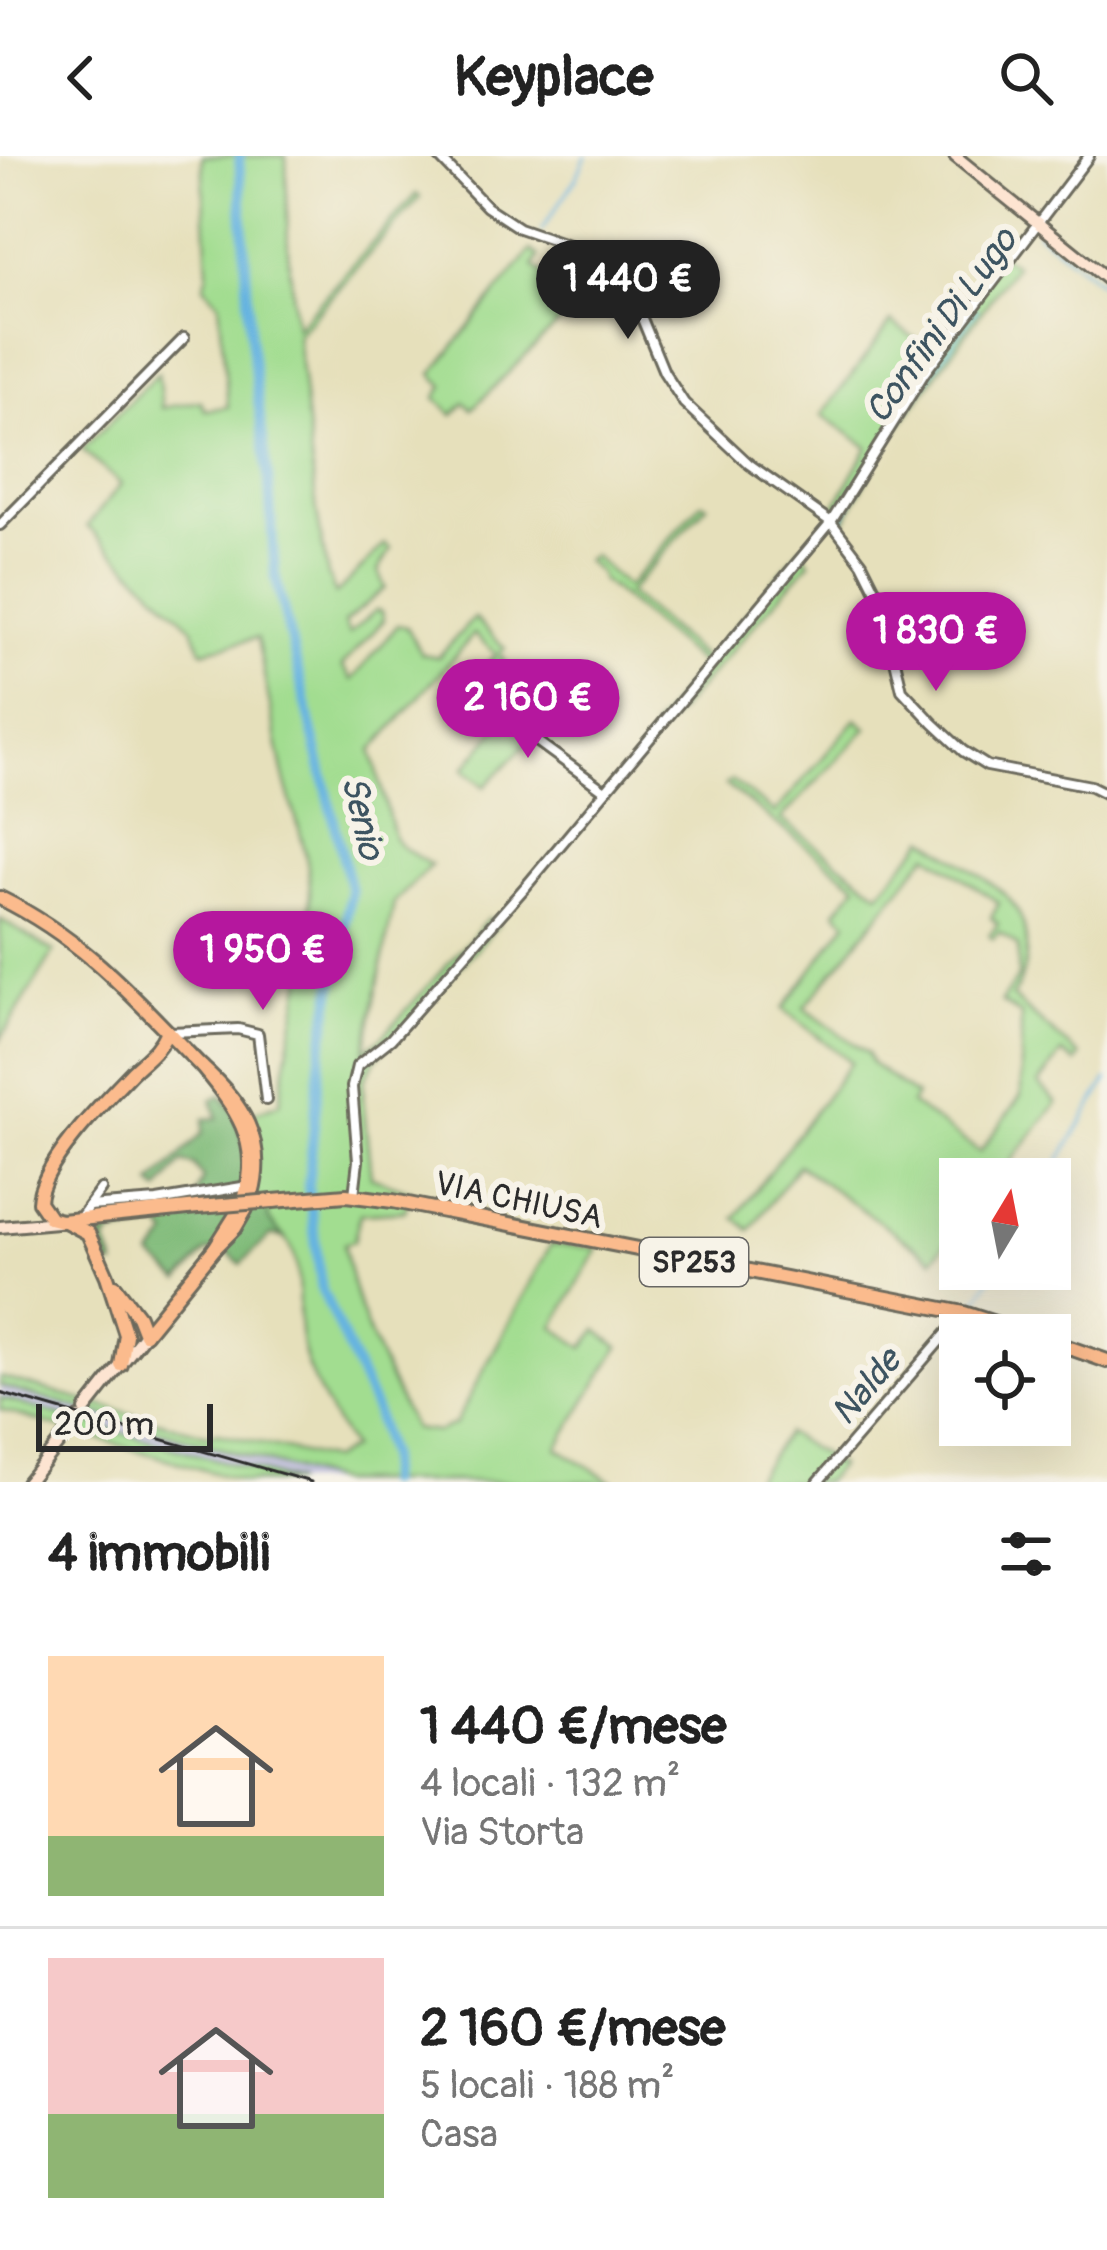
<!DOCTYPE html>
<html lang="it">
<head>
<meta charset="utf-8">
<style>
  :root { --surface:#fff; --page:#f2f2f2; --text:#222; --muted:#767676; --line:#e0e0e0; --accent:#b5179e }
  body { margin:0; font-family:Pangolin,sans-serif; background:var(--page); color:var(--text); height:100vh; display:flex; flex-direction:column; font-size:45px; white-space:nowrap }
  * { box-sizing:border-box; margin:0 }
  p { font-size:39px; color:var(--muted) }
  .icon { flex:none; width:66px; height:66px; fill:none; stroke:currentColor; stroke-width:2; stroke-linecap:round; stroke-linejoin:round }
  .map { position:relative; height:1326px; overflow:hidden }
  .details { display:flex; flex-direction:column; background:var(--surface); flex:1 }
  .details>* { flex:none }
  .needle { width:78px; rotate:10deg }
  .controls { position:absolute; left:939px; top:1002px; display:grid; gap:24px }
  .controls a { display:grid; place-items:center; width:132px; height:132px; border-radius:0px; background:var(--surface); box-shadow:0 12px 48px #0002; font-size:60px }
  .scale { position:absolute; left:36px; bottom:30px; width:177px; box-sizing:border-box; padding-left:12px; border:6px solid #2b2b2b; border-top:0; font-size:33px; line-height:42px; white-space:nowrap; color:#2b2b2b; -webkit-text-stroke:9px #f7f3e8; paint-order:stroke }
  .price { position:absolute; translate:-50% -102px; padding:0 27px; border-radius:42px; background:var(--accent); color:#fff; font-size:39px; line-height:78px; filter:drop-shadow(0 3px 6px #0008) }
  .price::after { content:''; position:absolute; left:50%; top:72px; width:36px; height:27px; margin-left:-18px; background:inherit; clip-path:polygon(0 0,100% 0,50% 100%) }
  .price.selected { background:#222; color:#fff }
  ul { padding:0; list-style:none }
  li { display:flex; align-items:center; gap:36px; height:300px; padding:0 48px }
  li+li { border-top:3px solid var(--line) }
  li span { display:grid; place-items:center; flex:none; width:336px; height:240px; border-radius:0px; color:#555 }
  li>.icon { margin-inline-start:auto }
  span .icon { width:144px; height:144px; fill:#fffc; stroke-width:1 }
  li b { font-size:51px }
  h2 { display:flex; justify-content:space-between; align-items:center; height:144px; padding:0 48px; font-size:51px }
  header { display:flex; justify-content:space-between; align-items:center; height:156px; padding:0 48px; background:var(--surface); font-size:54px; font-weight:800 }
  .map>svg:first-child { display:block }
</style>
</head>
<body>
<header><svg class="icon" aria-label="back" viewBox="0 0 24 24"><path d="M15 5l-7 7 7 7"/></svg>Keyplace<svg class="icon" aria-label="search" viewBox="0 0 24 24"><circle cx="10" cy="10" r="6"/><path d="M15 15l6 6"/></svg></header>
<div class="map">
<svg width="1107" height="1326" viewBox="0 0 1107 1326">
  <rect width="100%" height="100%" fill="#f7f3e8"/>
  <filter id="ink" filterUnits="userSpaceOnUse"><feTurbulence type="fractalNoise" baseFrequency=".00833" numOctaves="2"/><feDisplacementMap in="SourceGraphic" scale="24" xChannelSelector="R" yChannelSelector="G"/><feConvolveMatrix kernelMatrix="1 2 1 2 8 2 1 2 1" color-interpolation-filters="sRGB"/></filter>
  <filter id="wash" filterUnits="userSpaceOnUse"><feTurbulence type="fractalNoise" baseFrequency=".004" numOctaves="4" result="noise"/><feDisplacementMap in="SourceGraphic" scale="48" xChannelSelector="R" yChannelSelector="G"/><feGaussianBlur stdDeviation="2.7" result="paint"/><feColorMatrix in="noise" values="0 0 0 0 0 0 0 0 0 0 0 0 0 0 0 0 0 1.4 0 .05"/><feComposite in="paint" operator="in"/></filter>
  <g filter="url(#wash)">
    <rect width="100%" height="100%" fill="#e6e0bb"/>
    <polygon fill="#c2c1dc" points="0,1230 144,1273 337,1326 295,1326 64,1261 0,1242"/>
    <g fill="#a2dd90" stroke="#66845e" stroke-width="3" fill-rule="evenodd">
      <path d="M 202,0 L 286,0 L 288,95 L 296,172 L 416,38 L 420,41 L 297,179 L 317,357 L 328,420 L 336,438 L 385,388 L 391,393 L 378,415 L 385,432 L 344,467 L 349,478 L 376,454 L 382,456 L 384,464 L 342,510 L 352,524 L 398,469 L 407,471 L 422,498 L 438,501 L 474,462 L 505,492 L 500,497 L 504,504 L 477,537 L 542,584 L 530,584 L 485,631 L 464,613 L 501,568 L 463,534 L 496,498 L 474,478 L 372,595 L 394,681 L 400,690 L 431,709 L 394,747 L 365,894 L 382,881 L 489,762 L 498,769 L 375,904 L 364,924 L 363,942 L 371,1021 L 411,1035 L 405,1055 L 360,1058 L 354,1085 L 344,1088 C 353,1154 385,1213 413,1273 L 437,1276 L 455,1268 L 551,1088 L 598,1092 L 554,1171 L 584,1192 L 597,1174 L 619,1191 L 557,1292 L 614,1326 L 337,1326 L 0,1230 L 0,1221 L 207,1279 L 217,1277 L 331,1304 L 351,1292 C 335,1267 317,1236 307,1208 C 283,1140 330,1079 235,1055 L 224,943 L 241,944 L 250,958 L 280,947 C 288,876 311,808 310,737 C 310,696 293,658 284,619 C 274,574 266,528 257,482 L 202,495 L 192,471 L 87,370 L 121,328 L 82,294 L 158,217 L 162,252 L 201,245 L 205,254 L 228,251 L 219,146 L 204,130 L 208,117 Z"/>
      <polygon points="531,94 539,100 534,110 577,148 472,253 465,247 453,259 436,242 444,230 432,218"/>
      <polygon points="999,98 1015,109 884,291 843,368 832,355 868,291 822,259 891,166 930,193"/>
      <polygon points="702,346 707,349 628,437 707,505 801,392 810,406 658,578 653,572 702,509 600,423 599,417 585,405 593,400 627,431"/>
      <path d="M 856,563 L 867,572 L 781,663 L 879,737 L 926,682 C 947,698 994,725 1010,744 C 1033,771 1030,814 1012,841 L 1080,900 L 1076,907 L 1062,897 L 1039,928 L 1057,947 L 997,1023 L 960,1023 L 960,1069 L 933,1103 L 798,1009 L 750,1074 L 735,1062 L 851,906 L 783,853 L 847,766 L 836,755 L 857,729 L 726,629 L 731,624 L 775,657 ZM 928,698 L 999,747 L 991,762 L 998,768 L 989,779 L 993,783 L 999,776 L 1018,790 L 1018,821 L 1001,846 L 1021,859 L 1021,940 L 980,996 L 911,948 L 916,940 L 872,908 L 867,897 L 804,852 Z"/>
      <polygon points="0,763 54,796 0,884"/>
      <polygon points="0,1242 295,1326 244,1326 0,1254"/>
      <polygon points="786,1277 839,1309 825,1326 752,1326"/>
    </g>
    <polygon fill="#81bc7a" stroke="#567452" stroke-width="3" points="221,939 234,955 250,1004 236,1054 267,1052 269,1064 283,1081 271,1079 241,1108 225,1094 206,1096 180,1125 152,1101 168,1080 160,1070 113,1078 106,1085 115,1109 109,1110 100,1083 114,1066 145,1063 194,1045 203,1022 194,1009 182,1006 159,1035 152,1028 203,977 204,963 218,962 212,944"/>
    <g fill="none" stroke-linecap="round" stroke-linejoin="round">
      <g stroke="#66b4e0" stroke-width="3">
        <polyline points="541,75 576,23 586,0"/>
        <polyline points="1037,76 1107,132"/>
        <polyline points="906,253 977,153"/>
        <polyline points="839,368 863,322"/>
        <polyline points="1049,1023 1107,924"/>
        <polyline points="973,1153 996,1113"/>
      </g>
      <polyline stroke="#66b4e0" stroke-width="10" points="239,0 251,190 269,329 275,419 351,735 321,897 308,1030 322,1134 375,1253 388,1302 386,1326"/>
    </g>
  </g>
  <g filter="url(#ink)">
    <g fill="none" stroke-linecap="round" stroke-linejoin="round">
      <defs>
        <g id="street">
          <polyline points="438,0 487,51 519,72 583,94 611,113 636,148 664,216 684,247 749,308 831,366 862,407 881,445 902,534 933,567 963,595 987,610 1091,630 1107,638"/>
          <polyline points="0,369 184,182"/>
          <polyline points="475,540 605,635"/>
          <polyline points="171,876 238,873 258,878 266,944"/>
          <polyline points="354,1039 358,1005 352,931 357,910 391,883 527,729 831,366 925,216 1089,0"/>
          <polyline points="89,1050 157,1045 248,1030"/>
          <polyline points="79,1063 101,1033"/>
          <polyline points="818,1326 964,1157"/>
        </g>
        <g id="secondary">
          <polyline points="955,0 1107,123"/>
          <polyline points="0,1071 57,1066"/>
          <polyline points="85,1254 145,1178"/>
          <polyline points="27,1326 79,1262"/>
        </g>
        <g id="primary">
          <path d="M 0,742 C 86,784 136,844 202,911"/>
          <path d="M 167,875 C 159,895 145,903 131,917 C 104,945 40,1009 39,1046 L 50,1062 L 61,1065 L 198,1051"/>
          <path d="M 245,1040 C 262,986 235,951 202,911 C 242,947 267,984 252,1039"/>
          <polyline points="273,1045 346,1039 393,1045 964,1157 1032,1179"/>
          <polyline points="239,1054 215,1092 235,1072 246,1053"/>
          <polyline points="65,1065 88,1077 107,1120 126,1179 121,1209"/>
          <polyline points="115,1130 138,1160 145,1178"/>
          <polyline points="145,1178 215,1092"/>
          <polyline points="1050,1185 1107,1205"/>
        </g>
      </defs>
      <use href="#street" stroke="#6c6a5d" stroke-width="14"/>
      <use href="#secondary" stroke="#6c6a5d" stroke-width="16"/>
      <use href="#primary" stroke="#6c6a5d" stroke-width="18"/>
      <use href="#street" stroke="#fff" stroke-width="8"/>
      <use href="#secondary" stroke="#fde4d1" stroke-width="10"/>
      <use href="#primary" stroke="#fbbb8d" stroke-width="12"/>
      <polyline stroke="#2b2b2b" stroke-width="3" points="0,1237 311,1326"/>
      <defs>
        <polyline id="primary-bridge" points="198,1051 273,1045"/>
      </defs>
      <use href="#primary-bridge" stroke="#6c6a5d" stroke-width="18" stroke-linecap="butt"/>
      <use href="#primary-bridge" stroke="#fbbb8d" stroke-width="12"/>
    </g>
  </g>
  <g text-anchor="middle" stroke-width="12" stroke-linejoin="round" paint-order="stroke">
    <rect fill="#f7f3e8" stroke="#686764" stroke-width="3" x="640" y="1082" width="108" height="48" rx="9"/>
    <g font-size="30" font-weight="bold" fill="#2b2b2b">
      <text x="694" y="1116">SP253</text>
    </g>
    <g font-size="33" fill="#2b2b2b" stroke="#f7f3e8">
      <text transform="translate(519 1043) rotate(12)" y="12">VIA CHIUSA</text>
    </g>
    <g font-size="36" font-style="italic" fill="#3d5461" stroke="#f7f3e8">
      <text transform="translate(940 169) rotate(-54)" y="13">Confini Di Lugo</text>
      <text transform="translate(364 661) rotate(77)" y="13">Senio</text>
      <text transform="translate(865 1230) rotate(-50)" y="13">Nalde</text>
    </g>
  </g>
</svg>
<div class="controls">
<a><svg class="needle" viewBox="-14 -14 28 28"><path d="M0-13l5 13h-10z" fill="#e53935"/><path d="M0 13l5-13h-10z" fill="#767676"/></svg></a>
<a><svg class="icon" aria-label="locate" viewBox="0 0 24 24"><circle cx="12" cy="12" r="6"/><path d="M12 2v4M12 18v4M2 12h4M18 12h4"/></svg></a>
</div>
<div class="scale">200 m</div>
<b class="price selected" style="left:628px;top:186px">1 440 €</b>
<b class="price" style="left:936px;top:538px">1 830 €</b>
<b class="price" style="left:528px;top:605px">2 160 €</b>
<b class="price" style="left:263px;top:857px">1 950 €</b>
</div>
<section class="details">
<h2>4 immobili<svg class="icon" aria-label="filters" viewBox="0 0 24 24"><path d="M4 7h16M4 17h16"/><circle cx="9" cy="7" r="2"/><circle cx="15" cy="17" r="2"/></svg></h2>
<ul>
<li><span style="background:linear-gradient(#ffd9b3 75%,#8fb573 0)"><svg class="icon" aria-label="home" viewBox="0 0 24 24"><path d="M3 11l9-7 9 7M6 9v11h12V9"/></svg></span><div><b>1 440 €/mese</b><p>4 locali · 132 m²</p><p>Via Storta</p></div></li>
<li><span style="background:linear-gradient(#f6c9c9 65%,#8fb573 0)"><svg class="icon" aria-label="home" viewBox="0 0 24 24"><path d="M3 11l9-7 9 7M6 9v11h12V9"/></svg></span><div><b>2 160 €/mese</b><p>5 locali · 188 m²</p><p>Casa</p></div></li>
</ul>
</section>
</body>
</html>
